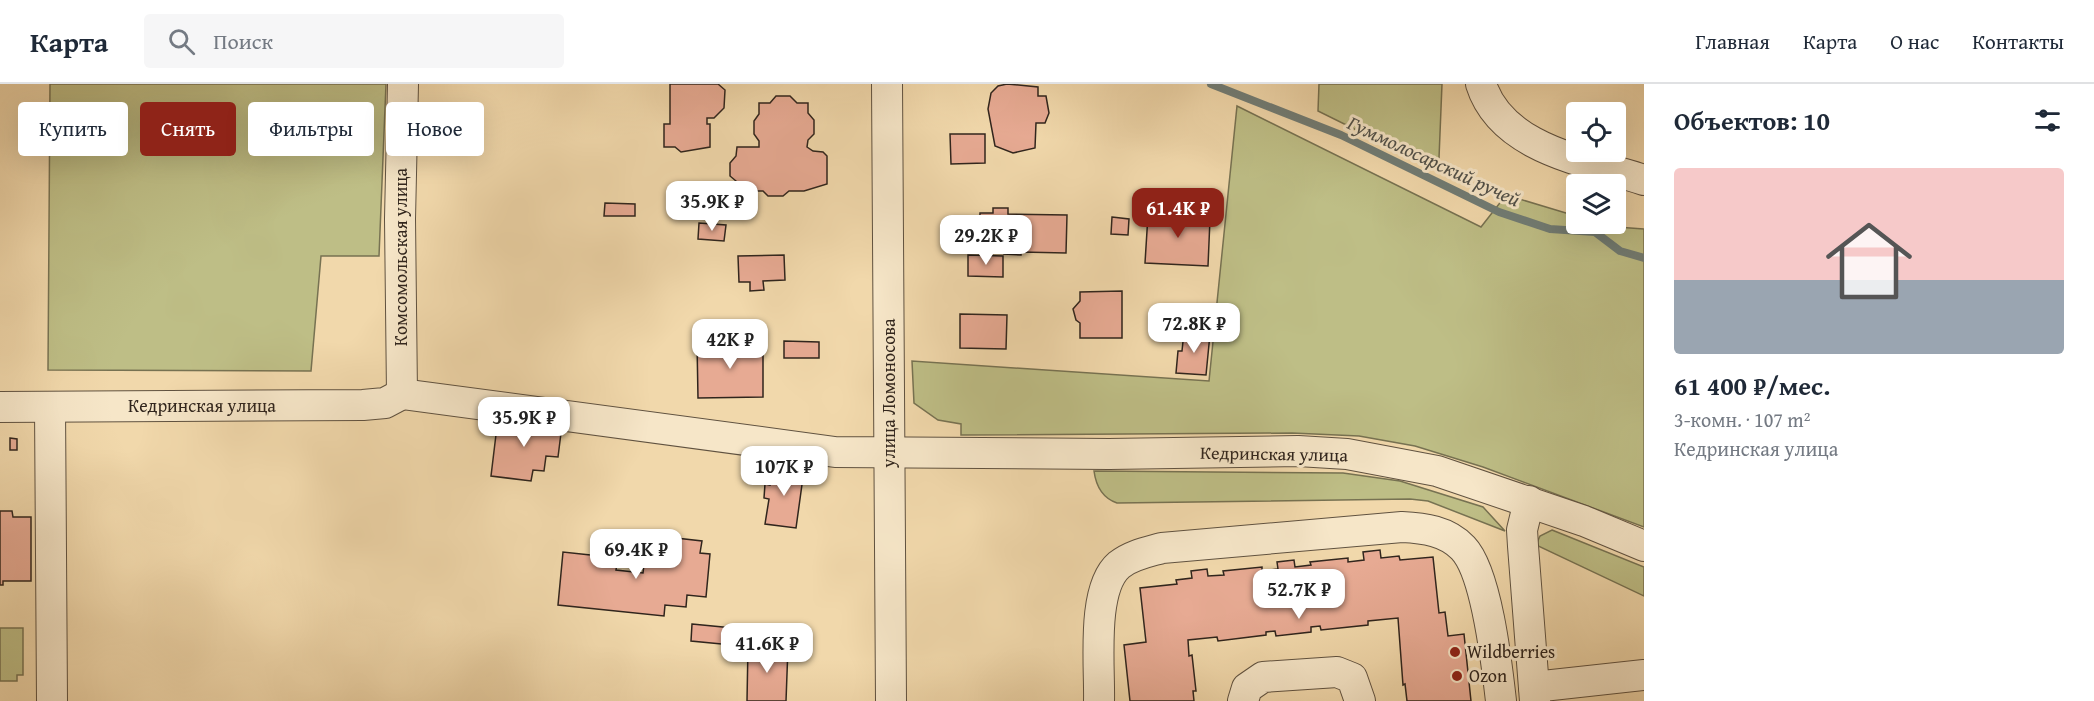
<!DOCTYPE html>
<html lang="ru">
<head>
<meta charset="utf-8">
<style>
  :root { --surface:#fff; --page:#f6f6f7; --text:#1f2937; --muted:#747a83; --line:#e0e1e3; --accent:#8f2418 }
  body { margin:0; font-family:"Gentium Book Plus",serif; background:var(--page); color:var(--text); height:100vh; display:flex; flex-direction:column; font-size:22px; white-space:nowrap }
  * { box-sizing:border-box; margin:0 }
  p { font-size:20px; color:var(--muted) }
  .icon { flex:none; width:33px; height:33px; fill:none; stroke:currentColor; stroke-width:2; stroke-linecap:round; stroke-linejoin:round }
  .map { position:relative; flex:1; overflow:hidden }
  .details { display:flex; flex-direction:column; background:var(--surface); width:450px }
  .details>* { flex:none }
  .top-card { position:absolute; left:18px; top:18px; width:570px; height:54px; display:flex; gap:12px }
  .buttons { position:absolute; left:1566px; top:18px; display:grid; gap:12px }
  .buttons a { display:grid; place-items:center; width:60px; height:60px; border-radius:6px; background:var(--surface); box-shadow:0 6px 24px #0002; font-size:30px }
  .price { position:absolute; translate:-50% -51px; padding:0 14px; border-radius:12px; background:#fff; color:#222; font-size:20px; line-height:39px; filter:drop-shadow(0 2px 3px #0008) }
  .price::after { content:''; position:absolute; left:50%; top:36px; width:18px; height:14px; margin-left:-9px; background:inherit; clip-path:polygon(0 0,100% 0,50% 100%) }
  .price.on { background:var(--accent); color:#fff }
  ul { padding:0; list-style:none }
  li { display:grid; align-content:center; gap:12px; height:318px; padding:0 30px }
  li span { display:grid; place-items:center; height:186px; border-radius:6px; color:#555 }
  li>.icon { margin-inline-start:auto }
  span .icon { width:108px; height:108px; fill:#fffc; stroke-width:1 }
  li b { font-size:26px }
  h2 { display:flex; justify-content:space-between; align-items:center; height:72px; padding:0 30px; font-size:26px }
  .chip { padding:0 21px; border-radius:6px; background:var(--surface); box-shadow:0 6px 24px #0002; font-size:21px; line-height:54px }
  .chip.on { background:var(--accent); color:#fff }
  header { display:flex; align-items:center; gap:36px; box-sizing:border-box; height:84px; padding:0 30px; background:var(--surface); border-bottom:2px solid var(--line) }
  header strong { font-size:28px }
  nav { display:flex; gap:33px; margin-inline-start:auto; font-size:21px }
  .search { width:420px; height:54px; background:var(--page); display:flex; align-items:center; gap:15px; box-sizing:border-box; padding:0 21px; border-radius:6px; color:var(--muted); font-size:22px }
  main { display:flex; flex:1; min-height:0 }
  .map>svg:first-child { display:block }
</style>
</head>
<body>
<header>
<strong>Карта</strong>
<div class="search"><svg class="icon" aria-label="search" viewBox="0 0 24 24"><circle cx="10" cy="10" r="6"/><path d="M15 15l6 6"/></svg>Поиск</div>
<nav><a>Главная</a><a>Карта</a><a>О нас</a><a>Контакты</a></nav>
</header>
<main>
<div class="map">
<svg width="1644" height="617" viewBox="0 0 1644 617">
  <rect width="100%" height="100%" fill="#f1d8ab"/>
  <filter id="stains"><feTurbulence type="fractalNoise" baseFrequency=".00333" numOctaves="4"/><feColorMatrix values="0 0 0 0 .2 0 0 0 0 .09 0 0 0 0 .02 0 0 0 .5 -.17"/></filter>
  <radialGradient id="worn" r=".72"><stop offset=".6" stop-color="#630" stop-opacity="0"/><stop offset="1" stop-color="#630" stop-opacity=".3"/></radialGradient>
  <g fill="#bebe86" stroke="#777252" stroke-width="1.5">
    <polygon points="50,0 386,0 379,172 321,172 311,287 48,286"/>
    <polygon points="1319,0 1442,0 1439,74 1419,77 1318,27"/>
    <polygon points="1237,22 1481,143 1506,111 1576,132 1576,140 1644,145 1644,443 1483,383 1415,362 1359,352 1292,349 961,351 961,340 938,336 914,319 912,277 1209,297"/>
    <path d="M 1094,387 L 1343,389 L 1400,397 L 1483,423 L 1505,447 L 1428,417 L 1410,415 L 1117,419 C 1102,414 1096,402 1094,387 Z"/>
    <polygon points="1552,446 1644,483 1644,512 1536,461 1540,452"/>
    <polygon points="0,544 23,544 23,591 17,591 17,597 0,597"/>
  </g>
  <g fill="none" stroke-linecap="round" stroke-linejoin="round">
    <polyline stroke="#717d76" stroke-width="8" points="1211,0 1341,51 1499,128 1550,145 1595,148 1620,167 1644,174"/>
  </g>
  <g fill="#e7aa93" stroke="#30251d" stroke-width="1.5">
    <polygon points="670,0 718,0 725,6 724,24 714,34 707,34 707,40 710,40 710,63 681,68 675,63 664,63 664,40 670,40"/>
    <polygon points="1007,0 1038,3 1038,12 1046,12 1049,29 1045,39 1036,39 1035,64 1013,69 995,62 988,25 991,9 998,2"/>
    <polygon points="776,12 790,12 797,19 808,19 808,29 814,36 814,50 808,56 807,63 813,67 823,68 827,72 827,100 804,107 789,107 783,112 768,112 763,107 735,107 736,97 730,92 730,79 736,72 737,63 759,63 759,57 754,50 754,37 759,30 759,19 770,19"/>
    <polygon points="950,50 985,50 985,79 951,80"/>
    <polygon points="605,119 635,120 635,132 604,132"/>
    <polygon points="993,124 1008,124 1008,130 1067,131 1066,169 1021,168 1021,171 1004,170 1004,163 979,162 980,129 993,129"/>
    <polygon points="1167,124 1192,125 1192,134 1210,135 1208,182 1145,179 1148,131 1167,133"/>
    <polygon points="1112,133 1129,135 1128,151 1111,150"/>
    <polygon points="699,139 726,141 724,157 698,155"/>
    <polygon points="784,171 785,196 763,197 764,206 750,207 750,198 739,198 738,172"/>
    <polygon points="968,171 1003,172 1003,193 968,192"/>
    <polygon points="1122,207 1122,254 1080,254 1080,239 1076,236 1073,225 1080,217 1080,208"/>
    <polygon points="960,230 1007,231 1006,265 960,264"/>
    <polygon points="1184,248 1210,250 1206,291 1176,289 1178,267 1182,267"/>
    <polygon points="784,257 819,258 819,274 784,274"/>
    <polygon points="697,258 763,258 763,313 698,314"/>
    <polygon points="498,334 562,341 558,373 546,372 544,387 533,386 531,397 491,392"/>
    <polygon points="10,354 17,355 17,366 10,366"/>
    <polygon points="773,382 804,386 796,444 765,440 769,415 764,414 765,400 770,401"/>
    <polygon points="0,427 12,427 13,433 31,433 31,497 3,497 3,501 0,501"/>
    <polygon points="667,453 702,457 700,469 710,470 706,513 687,511 686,523 665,521 664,532 558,521 563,468 618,474 616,486 643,489 646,463 666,465"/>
    <polygon points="1380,466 1381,474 1399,472 1400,476 1433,473 1439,529 1445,528 1448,552 1464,550 1471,617 1407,617 1405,600 1403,601 1398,534 1368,537 1368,541 1321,546 1320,542 1311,543 1311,548 1276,552 1275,547 1266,548 1266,551 1218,557 1217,553 1188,556 1189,572 1192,571 1196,607 1193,607 1194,617 1130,617 1124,561 1146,558 1140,504 1177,500 1176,496 1192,494 1191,487 1207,485 1208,492 1224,491 1223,487 1262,483 1262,487 1278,485 1277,478 1294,476 1295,483 1311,481 1310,478 1348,474 1348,478 1364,476 1363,468"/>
    <polygon points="692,540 743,545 742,562 691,557"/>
    <polygon points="748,562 788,563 786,617 747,617"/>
  </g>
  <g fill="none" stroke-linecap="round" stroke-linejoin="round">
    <defs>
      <g id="minor">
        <polyline points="887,0 891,617"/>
        <path d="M 1481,0 C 1502,66 1587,77 1644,96"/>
        <polyline points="402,310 835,368 1109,370 1298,367 1347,370 1437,387 1584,437 1644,462"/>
        <polyline points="402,310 400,135 403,0"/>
        <polyline points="0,323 363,321 385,319 402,310"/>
        <polyline points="50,323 52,617"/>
        <polyline points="1529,417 1522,446 1523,462 1535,617"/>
        <polyline points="1534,603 1644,591"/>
        <path d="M 1099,617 C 1100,582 1091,505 1119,481 C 1131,471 1148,468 1162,464 L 1402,443 C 1424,444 1447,447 1463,464 C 1487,489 1497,582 1501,617"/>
        <polyline points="1243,617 1247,604 1263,593 1337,588 1352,594 1360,617"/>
      </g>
    </defs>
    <use href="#minor" stroke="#605240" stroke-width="32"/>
    <use href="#minor" stroke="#f6e6c8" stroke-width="30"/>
  </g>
  <g fill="#8f2418" stroke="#f6e6c8" stroke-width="2">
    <circle cx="1455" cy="568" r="6"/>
    <circle cx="1457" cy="592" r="6"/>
  </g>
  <g text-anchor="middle" stroke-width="6" stroke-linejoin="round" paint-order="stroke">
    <g font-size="18" fill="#30251d" stroke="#f6e6c8">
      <text transform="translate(401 173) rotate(-90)" y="6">Комсомольская улица</text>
      <text transform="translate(889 309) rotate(-90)" y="6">улица Ломоносова</text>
      <text x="202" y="328">Кедринская улица</text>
      <text transform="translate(1274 370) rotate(1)" y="6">Кедринская улица</text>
    </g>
    <g font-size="18" fill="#30251d" stroke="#f6e6c8" text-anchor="start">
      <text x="1467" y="574">Wildberries</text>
      <text x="1469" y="598">Ozon</text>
    </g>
    <g font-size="20" font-style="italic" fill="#51514a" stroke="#f6e6c8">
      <text transform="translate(1434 77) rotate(25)" y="7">Гуммолосарский ручей</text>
    </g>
  </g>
  <rect width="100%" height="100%" filter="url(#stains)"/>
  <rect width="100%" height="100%" fill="url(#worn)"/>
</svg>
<div class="buttons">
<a><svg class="icon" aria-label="locate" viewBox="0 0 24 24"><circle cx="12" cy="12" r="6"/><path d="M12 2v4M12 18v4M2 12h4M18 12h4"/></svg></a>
<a><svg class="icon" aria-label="layers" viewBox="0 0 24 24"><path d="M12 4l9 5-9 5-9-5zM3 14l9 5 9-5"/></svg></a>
</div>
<b class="price" style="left:712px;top:148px">35.9K ₽</b>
<b class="price on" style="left:1178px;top:155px">61.4K ₽</b>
<b class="price" style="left:986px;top:182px">29.2K ₽</b>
<b class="price" style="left:1194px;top:270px">72.8K ₽</b>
<b class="price" style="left:730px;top:286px">42K ₽</b>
<b class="price" style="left:524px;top:364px">35.9K ₽</b>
<b class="price" style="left:784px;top:413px">107K ₽</b>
<b class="price" style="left:636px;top:496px">69.4K ₽</b>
<b class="price" style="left:1299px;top:536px">52.7K ₽</b>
<b class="price" style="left:767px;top:590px">41.6K ₽</b>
<div class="top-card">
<a class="chip">Купить</a>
<a class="chip on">Снять</a>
<a class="chip">Фильтры</a>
<a class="chip">Новое</a>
</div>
</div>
<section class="details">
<h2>Объектов: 10<svg class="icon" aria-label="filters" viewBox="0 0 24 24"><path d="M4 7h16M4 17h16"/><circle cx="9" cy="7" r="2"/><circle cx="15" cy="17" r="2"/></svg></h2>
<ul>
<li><span style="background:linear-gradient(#f6c9c9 60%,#9aa5b1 0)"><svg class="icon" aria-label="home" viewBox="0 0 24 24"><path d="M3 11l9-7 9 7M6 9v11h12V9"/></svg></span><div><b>61 400 ₽/мес.</b><p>3-комн. · 107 m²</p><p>Кедринская улица</p></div></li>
</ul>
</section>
</main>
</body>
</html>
